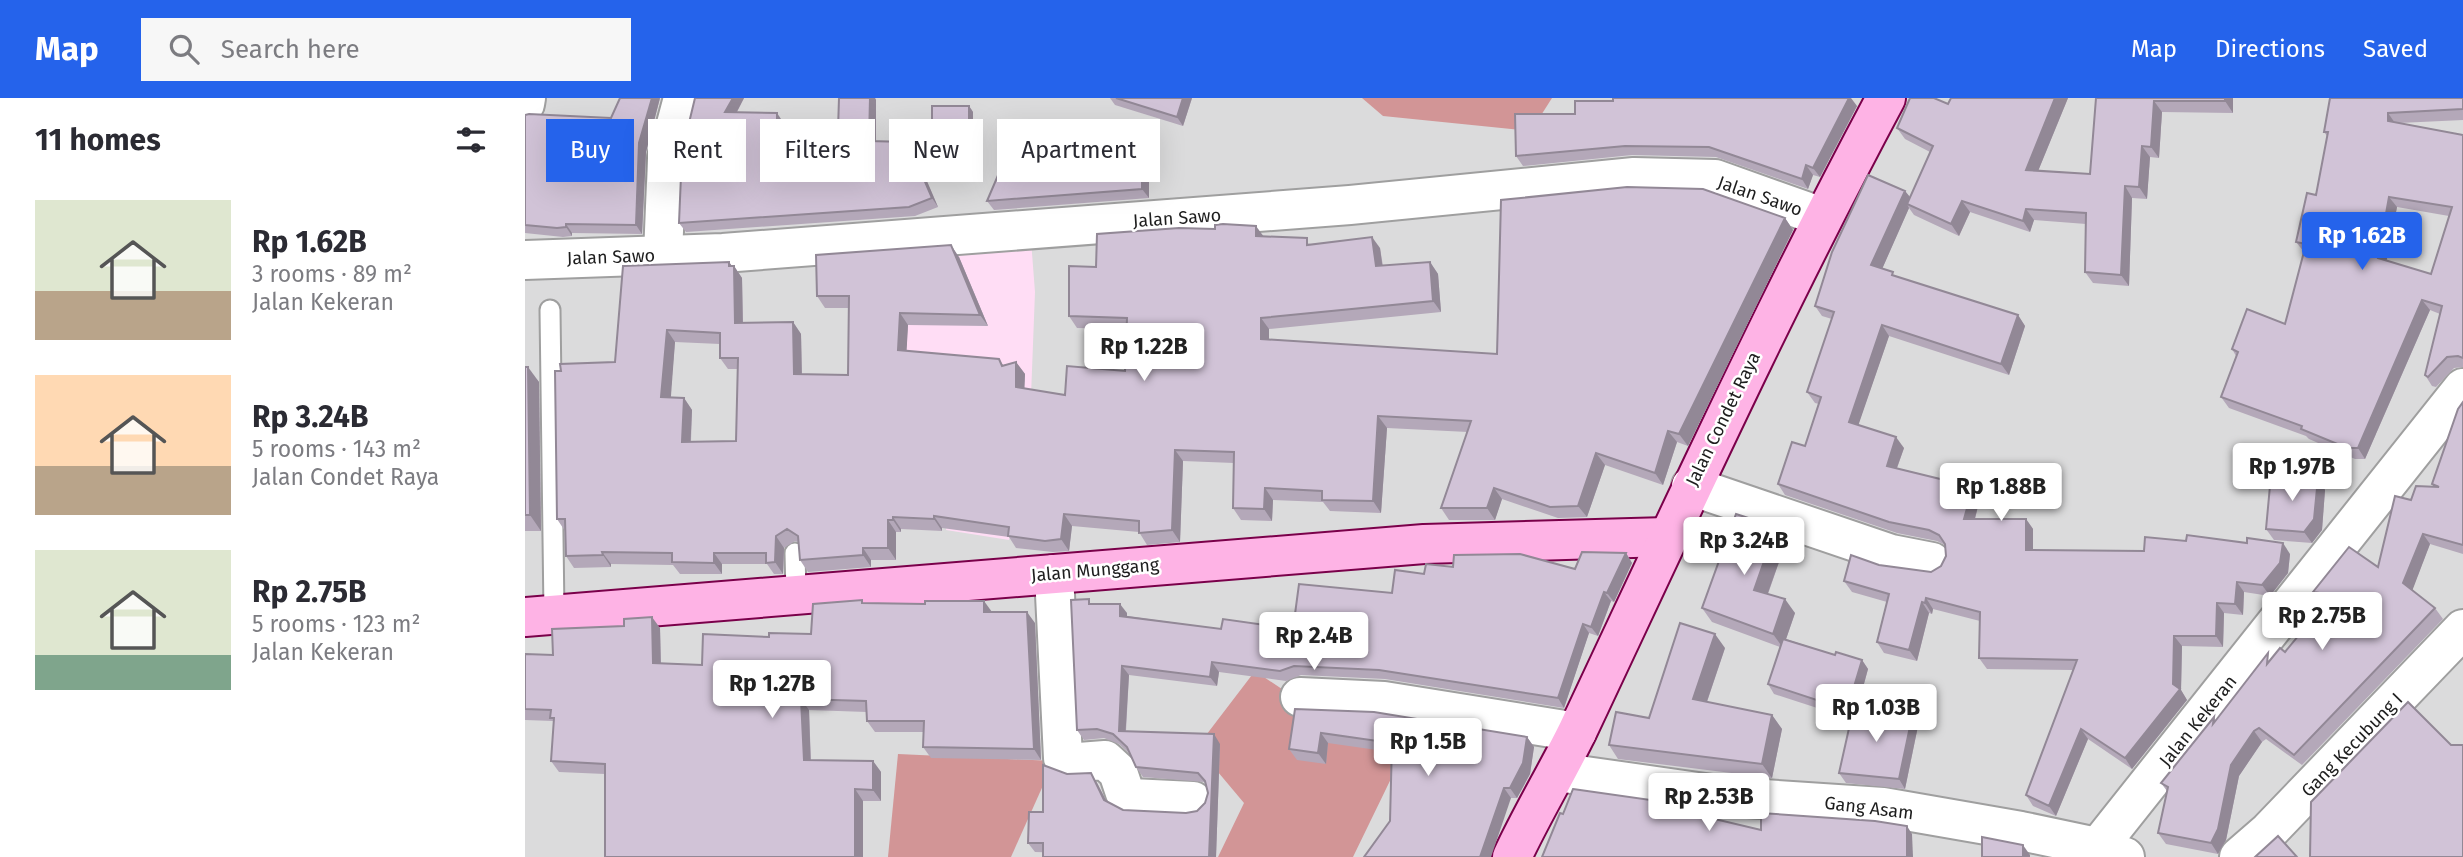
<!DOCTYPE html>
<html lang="en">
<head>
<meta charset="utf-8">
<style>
  :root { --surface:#fff; --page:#f7f7f7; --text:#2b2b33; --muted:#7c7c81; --accent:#2563eb }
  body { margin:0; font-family:"Fira Sans",sans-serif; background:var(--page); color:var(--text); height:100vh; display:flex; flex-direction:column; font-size:26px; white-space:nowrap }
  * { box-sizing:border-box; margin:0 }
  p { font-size:23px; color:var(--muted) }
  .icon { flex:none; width:38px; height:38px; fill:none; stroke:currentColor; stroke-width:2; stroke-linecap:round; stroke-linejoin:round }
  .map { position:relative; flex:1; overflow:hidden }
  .details { display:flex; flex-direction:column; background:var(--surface); width:525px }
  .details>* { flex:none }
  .top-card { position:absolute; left:21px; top:21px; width:665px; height:63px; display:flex; gap:14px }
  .price { position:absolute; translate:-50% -60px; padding:0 16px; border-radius:7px; background:#fff; color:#222; font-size:23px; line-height:46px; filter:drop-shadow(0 2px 4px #0008) }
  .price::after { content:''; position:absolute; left:50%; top:42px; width:21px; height:16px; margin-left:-10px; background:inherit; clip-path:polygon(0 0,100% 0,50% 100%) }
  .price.selected { background:var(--accent); color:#fff }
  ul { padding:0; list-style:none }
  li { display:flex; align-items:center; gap:21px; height:175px; padding:0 35px }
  li span { display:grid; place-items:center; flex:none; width:196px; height:140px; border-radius:0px; color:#555 }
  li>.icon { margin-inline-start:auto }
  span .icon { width:84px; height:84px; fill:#fffc; stroke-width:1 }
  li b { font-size:30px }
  h2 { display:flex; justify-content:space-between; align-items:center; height:84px; padding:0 35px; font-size:30px }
  .chip { padding:0 24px; border-radius:0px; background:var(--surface); box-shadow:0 7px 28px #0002; font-size:24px; line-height:63px }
  .chip.selected { background:var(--accent); color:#fff }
  header { display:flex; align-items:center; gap:42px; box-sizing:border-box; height:98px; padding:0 35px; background:var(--accent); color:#fff }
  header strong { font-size:33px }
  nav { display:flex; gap:38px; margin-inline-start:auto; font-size:24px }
  .search { width:490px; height:63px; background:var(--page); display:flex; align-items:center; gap:18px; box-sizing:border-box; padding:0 24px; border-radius:0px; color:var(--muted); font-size:26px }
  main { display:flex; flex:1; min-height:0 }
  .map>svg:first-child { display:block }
</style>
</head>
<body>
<header>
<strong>Map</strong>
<div class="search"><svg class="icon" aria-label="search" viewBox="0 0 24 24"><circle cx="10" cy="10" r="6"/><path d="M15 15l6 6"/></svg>Search here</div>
<nav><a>Map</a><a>Directions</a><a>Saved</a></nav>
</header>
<main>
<section class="details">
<h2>11 homes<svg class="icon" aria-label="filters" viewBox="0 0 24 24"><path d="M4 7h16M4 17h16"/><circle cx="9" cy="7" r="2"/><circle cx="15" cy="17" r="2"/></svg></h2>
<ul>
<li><span style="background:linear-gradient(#dfe7d0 65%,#b9a48a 0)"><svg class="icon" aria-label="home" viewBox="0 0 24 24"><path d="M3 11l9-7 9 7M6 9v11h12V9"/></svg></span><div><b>Rp 1.62B</b><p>3 rooms · 89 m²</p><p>Jalan Kekeran</p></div></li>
<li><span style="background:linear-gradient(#ffd9b3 65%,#b9a48a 0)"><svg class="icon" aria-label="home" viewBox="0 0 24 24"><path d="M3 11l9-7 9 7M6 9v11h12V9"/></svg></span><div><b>Rp 3.24B</b><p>5 rooms · 143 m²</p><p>Jalan Condet Raya</p></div></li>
<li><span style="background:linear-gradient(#dfe7d0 75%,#7fa58c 0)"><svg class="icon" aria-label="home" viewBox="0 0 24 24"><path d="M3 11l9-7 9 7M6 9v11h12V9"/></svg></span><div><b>Rp 2.75B</b><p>5 rooms · 123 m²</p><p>Jalan Kekeran</p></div></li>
</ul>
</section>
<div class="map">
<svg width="1938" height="759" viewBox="0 0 1938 759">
  <rect width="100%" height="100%" fill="#efe3f0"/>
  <rect fill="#dbdbdc" x="0" y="0" width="1938" height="759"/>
  <polygon fill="#ffddf5" points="506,142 510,194 506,298 484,442 421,432 439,312 364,312 361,154"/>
  <g fill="#d29596">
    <polygon points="837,0 1027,0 1006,33 858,18"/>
    <polygon points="730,573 827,638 878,656 828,759 693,759 719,705 672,649"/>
    <polygon points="373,656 529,663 486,759 363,759"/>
  </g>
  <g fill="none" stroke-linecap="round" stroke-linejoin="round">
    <defs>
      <g id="lane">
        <polyline points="25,212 29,515"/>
        <polyline points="270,455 271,496"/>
      </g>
      <g id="street">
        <polyline points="0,6 1,0"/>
        <polyline points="138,157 142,60 158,0"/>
        <polyline points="0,162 198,155 825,107 1109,79 1190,81 1297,119"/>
        <polyline points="1166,388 1366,456 1407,464"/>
        <polyline points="529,476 538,660 554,664 580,662 593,674 600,695 606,700 668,703"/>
        <polyline points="775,599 859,603 1052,634"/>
        <polyline points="1032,674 1208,699 1358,709 1496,733 1572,749 1600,759"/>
        <polyline points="1565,759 1938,290"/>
        <polyline points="1714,759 1744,733 1938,531"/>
      </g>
      <g id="secondary">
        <polyline points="0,519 899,446 1142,439"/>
        <path d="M 987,759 C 1007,716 1032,675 1053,632 C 1153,420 1250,207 1361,0"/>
      </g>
    </defs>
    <use href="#lane" stroke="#9f9f9f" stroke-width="23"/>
    <use href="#street" stroke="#9f9f9f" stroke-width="42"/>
    <use href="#secondary" stroke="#7a004a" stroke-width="42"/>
    <use href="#lane" stroke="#fff" stroke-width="19"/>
    <use href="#street" stroke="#fff" stroke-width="38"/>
    <use href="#secondary" stroke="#feb3e5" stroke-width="38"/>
  </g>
  <g fill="#b4a8b9" fill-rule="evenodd">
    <polygon points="95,0 135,0 121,54 117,136 47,135 47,138 38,139 0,135 0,17 86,20"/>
    <polygon points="170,0 219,0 212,14 258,24 258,32 313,32 314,0 350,0 351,2 351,43 389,53 413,109 390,118 161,134 154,125"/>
    <polygon points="585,0 667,0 658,28 590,7"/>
    <polygon points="1426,0 1543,0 1513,73 1565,76 1571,0 1708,0 1708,15 1637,14 1634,60 1625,59 1622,101 1607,100 1604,188 1568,185 1560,174 1561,126 1509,122 1505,134 1445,114 1434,138 1389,117 1384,110 1357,171 1371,178 1493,217 1500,228 1484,277 1364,238 1333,327 1379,350 1372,370 1448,389 1455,400 1450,421 1501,421 1508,431 1508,452 1765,456 1763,475 1745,498 1719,494 1718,517 1699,515 1698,549 1657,548 1656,592 1662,602 1607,671 1563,641 1531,718 1508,708 1501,697 1548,572 1462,571 1454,560 1455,523 1408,511 1407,516 1404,515 1392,563 1359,555 1352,544 1362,504 1327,494 1319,483 1354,467 1406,474 1416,468 1421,458 1420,447 1412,443 1372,435 1260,397 1253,386 1280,348 1294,306 1290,305 1282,294 1307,221 1297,218 1290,208 1380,93 1385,99 1405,54 1380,41 1372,30 1423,6"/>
    <path d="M 1805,0 L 1938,0 L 1938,22 L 1874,25 L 1938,37 L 1938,269 L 1929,270 L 1911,289 L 1907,288 L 1900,277 L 1915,216 L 1905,212 L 1840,361 L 1830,361 L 1784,341 L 1781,338 L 1704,310 L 1696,299 L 1711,258 L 1707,251 L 1760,226 L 1779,154 L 1771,144 L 1791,97 L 1802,38 L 1799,34 ZM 1872,109 L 1924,118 L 1906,176 L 1861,163 Z"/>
    <polygon points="444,8 448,14 448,66 411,66 407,60"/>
    <polygon points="1332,8 1295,79 1288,77 1283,91 1191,59 1107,57 998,68 991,58 1050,16"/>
    <polygon points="559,42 566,52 567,68 624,80 624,100 469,112 462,103"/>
    <path d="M 1260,120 L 1268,132 L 1163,348 L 1152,344 L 1138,387 L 1080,367 L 1062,419 L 1033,420 L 977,401 L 970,422 L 924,422 L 916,410 L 943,334 L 862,330 L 856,415 L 805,413 L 798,404 L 748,402 L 747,423 L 716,422 L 708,410 L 709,365 L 658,363 L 655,444 L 622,447 L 614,434 L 547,428 L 544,453 L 528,454 L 491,450 L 484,439 L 417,430 L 417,433 L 376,431 L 376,434 L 371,434 L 371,462 L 346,462 L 346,469 L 283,474 L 275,462 L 273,444 L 270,443 L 259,450 L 258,476 L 249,476 L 242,466 L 197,466 L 197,476 L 155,476 L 148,467 L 86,466 L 86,469 L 49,470 L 41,458 L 40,433 L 32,421 L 36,273 L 90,264 L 204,164 L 207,168 L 209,168 L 217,180 L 218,224 L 268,224 L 276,236 L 277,276 L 323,277 L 324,210 L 300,210 L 292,198 L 434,159 L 463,228 L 383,227 L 381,253 L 474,261 L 478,267 L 491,264 L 500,276 L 499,291 L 540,297 L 600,273 L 602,231 L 552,230 L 544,218 L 571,169 L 739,139 L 786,146 L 855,150 L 858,168 L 905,164 L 913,176 L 916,214 L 744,231 L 744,242 L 972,256 ZM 150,244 L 195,246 L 195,260 L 203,271 L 213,271 L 211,343 L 166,343 L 167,312 L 159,300 L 145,300 Z"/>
    <polygon points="0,269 14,284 16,433 0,433"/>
    <polygon points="1938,304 1938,456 1905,446 1887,492 1910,510 1918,521 1777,667 1741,641 1737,644 1714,678 1701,742 1693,756 1641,746 1633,735 1642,693 1636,685 1689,619 1691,623 1747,560 1760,554 1800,505 1796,505 1788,494 1853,469 1886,402 1909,389 1907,386"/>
    <polygon points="1793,380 1800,392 1797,432 1787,445 1749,442 1741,431"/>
    <polygon points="1261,444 1243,496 1270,515 1261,541 1310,557 1337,562 1343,571 1333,608 1393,628 1380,691 1321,685 1314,675 1326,621 1249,596 1243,586 1255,549 1187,524 1177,510"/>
    <polygon points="1101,455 1107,465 1089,504 1086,503 1073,538 1064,535 1039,610 860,581 776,577 761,583 694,574 692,588 604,577 601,633 695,646 691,759 510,754 503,745 518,714 542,676 572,685 582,704 598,712 661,715 672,713 680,705 683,695 681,686 679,684 618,679 611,669 604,655 594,646 579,640 559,642 552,632 567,506 602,515 602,518 696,531 768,531 867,495 899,476 928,469 1050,471"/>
    <polygon points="340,505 467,514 510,525 516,662 406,660 398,649 399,634 350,634 342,623 342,614 284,612 286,663 348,663 356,674 356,703 338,703 338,759 80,676 34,674 26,663 29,624 28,623 0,622 0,556 28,557 99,528 135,530 136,565 177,567 244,539 286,536"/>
    <polygon points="1200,550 1182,604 1247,617 1257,631 1247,680 1093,661 1084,647 1124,620"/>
    <polygon points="770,611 1002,639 1009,649 1005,676 992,700 986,700 865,723 866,654 803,645 801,666 772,662 764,651"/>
  </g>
  <g fill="#928896">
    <polygon points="127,0 135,0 121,54 117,136 111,127 114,45"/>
    <polygon points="208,0 219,0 207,23 200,14"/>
    <polygon points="345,0 350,0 351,2 351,52 344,43"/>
    <polygon points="658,0 667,0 658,28 652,19"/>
    <polygon points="1324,0 1326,0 1332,8 1295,79 1288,70"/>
    <polygon points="1530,0 1543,0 1509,83 1501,72"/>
    <polygon points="1700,0 1708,0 1708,15 1700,3"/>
    <polygon points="1629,3 1637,14 1634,60 1626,49"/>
    <polygon points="444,8 448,14 448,66 444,60"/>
    <polygon points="252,15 258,24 258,41 252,32"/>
    <polygon points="1863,15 1870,25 1863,23"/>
    <polygon points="559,42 566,52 567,77 560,67"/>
    <polygon points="383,44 389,53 413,109 407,100"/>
    <polygon points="1617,48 1625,59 1622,101 1614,89"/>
    <polygon points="1281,67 1288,77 1283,91 1277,81"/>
    <polygon points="617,70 624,80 624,100 617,91"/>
    <polygon points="1600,88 1607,100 1604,188 1596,177"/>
    <polygon points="1380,93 1388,103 1382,106 1384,110 1354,178 1346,167"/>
    <polygon points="1864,99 1872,109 1860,171 1853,160"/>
    <polygon points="1437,103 1445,114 1434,138 1426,126"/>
    <polygon points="1501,111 1509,122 1505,134 1498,123"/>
    <polygon points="1260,120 1268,132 1163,348 1154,336"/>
    <polygon points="41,126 47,135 47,138 41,129"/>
    <polygon points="731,128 739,139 731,138"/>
    <polygon points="847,139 855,150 859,180 851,168"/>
    <polygon points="426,147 434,159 463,228 455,217"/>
    <polygon points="204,164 209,171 209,168 217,180 218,236 210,225"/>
    <polygon points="905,164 913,176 916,214 908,203"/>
    <polygon points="1897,202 1905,212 1840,361 1833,350"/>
    <polygon points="375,215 383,227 381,264 373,252"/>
    <polygon points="1493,217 1500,228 1484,277 1476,266"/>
    <polygon points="736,220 744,231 744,253 736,241"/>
    <polygon points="268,224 276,236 277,287 269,276"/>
    <polygon points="1357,227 1364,238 1331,334 1324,324"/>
    <polygon points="142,232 150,244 145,311 136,299"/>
    <polygon points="491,264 500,276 499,301 491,289"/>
    <polygon points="3,269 14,284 16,433 5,417"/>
    <polygon points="159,300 167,312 165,355 157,344"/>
    <polygon points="853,318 862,330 856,415 848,403"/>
    <polygon points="1143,333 1152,344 1138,387 1130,375"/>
    <polygon points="1371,339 1379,350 1369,378 1362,368"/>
    <polygon points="650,352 658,363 655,444 647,432"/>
    <polygon points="1071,355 1080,367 1062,419 1053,408"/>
    <polygon points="1793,380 1800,392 1797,432 1787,445 1779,434"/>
    <polygon points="1448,389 1455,400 1447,432 1439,421"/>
    <polygon points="740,390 748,402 747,423 739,411"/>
    <polygon points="969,390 977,401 970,422 962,410"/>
    <polygon points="539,416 547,428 544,453 536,441"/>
    <polygon points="409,418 417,430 417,433 409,421"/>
    <polygon points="368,419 376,431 376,434 368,422"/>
    <polygon points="1501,421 1508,431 1508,462 1501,452"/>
    <polygon points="363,422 371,434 371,462 363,450"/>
    <polygon points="1251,429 1261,444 1239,506 1229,492"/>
    <polygon points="1898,436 1905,446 1886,496 1878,485"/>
    <polygon points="251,438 259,450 258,476 250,464"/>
    <polygon points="1758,445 1765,456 1763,475 1745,498 1737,487"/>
    <polygon points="338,450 346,462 346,469 338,457"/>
    <polygon points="77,454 86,466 86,469 78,457"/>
    <polygon points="189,455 197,466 197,476 189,465"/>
    <polygon points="1101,455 1107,465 1089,504 1082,495"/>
    <polygon points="1712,484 1719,494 1718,517 1710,506"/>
    <polygon points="1079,494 1086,503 1073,538 1066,529"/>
    <polygon points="1401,500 1408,511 1407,516 1400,505"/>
    <polygon points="1260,501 1270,515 1258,550 1248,536"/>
    <polygon points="459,503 467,514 459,514"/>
    <polygon points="1397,504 1404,515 1392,563 1384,552"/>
    <polygon points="1692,505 1699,515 1698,549 1691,538"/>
    <polygon points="595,506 602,515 602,527 595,518"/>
    <polygon points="502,514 510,525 516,662 509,651"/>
    <polygon points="127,519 135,530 136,576 128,565"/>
    <polygon points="1058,526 1064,535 1039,610 1033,600"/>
    <polygon points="1190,536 1200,550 1178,615 1168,601"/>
    <polygon points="1649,538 1657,548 1656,592 1662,602 1607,671 1600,660 1648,586"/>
    <polygon points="1337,562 1343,571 1329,622 1322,612"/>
    <polygon points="687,564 694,574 692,588 685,579"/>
    <polygon points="597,568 604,577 600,642 594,633"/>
    <polygon points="276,601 284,612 286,674 279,662"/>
    <polygon points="1247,617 1257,631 1247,680 1237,666"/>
    <polygon points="1387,619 1393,628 1380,691 1374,681"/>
    <polygon points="1556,631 1563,641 1531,718 1524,708"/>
    <polygon points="1729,633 1737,644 1714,678 1701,742 1693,756 1686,745 1706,667"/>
    <polygon points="796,635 803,645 801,666 793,655"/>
    <polygon points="689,636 695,646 691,759 684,759"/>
    <polygon points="1002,639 1009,649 1005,676 992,700 985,690"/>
    <polygon points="348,663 356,674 356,703 348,692"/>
    <polygon points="566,675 572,685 586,712 579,702"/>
    <polygon points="979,690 986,700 966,759 955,759"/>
    <polygon points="330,691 338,703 338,759 330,759"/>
    <polygon points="1161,707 1167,715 1160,714"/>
    <polygon points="1382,728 1387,736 1388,759 1382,759"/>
    <polygon points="1498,747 1505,757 1505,759 1498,759"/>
  </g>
  <g fill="#d1c3d7" stroke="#928896" stroke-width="2" fill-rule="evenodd">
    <polygon points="95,0 127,0 114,45 111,127 41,126 41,129 32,130 0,127 0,17 4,16 86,20"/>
    <polygon points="170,0 208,0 200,14 252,15 252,32 313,32 314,0 345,0 344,43 383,44 407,100 384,109 154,125 157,54"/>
    <polygon points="591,0 658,0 652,19"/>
    <polygon points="1088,0 1324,0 1288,70 1281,67 1277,81 1184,49 1100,48 991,58 990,16 1050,16 1050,3 1088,3"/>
    <polygon points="1385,0 1409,0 1423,6 1426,0 1530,0 1501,72 1565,76 1571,0 1700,0 1700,3 1629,3 1626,49 1617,48 1614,89 1600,88 1596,177 1560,174 1561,115 1501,111 1498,123 1437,103 1426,126 1382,106 1408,48 1372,30"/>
    <path d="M 1805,0 L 1938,0 L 1938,11 L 1863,15 L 1863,23 L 1938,37 L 1938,260 L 1933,258 L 1922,259 L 1903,279 L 1900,277 L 1917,208 L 1897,202 L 1833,350 L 1822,350 L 1776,331 L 1777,328 L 1696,299 L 1713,254 L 1707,251 L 1722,211 L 1760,226 L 1781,146 L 1771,144 L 1782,95 L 1791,97 L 1803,34 L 1799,34 ZM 1864,99 L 1927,109 L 1906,176 L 1853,160 Z"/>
    <rect x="407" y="8" width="37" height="52"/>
    <polygon points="559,42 560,67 617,70 617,91 462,103 486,47"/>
    <polygon points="1343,77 1380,93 1346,167 1368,174 1367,177 1493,217 1476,266 1357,227 1324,324 1371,339 1362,368 1448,389 1439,421 1501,421 1501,452 1619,453 1620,439 1661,443 1662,437 1722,445 1722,440 1758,445 1755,465 1737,487 1712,484 1710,506 1692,505 1691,538 1649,538 1648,586 1655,591 1600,660 1556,631 1524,708 1501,697 1552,562 1454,560 1455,514 1401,500 1400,505 1397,504 1384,552 1352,544 1364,496 1319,483 1326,457 1354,467 1406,474 1416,468 1421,458 1420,446 1414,437 1404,432 1364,424 1253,386 1267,344 1280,348 1296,299 1282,294 1309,214 1290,208 1307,154"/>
    <path d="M 1102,89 L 1178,91 L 1260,120 L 1154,336 L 1143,333 L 1130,375 L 1071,355 L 1053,408 L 1025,409 L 969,390 L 962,410 L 916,410 L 946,323 L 853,318 L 848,403 L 797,402 L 797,393 L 740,390 L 739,411 L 708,410 L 709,354 L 650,352 L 647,432 L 614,435 L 614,423 L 539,416 L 536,441 L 520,443 L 483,438 L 484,429 L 409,418 L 409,421 L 368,419 L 368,422 L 363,422 L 363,450 L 338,450 L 338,457 L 275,462 L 273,438 L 262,431 L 251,438 L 250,464 L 241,465 L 241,455 L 189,455 L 189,465 L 147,464 L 147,455 L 77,454 L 78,457 L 41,458 L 40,421 L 32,421 L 30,273 L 36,273 L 35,266 L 90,264 L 98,168 L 204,164 L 204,168 L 209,168 L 210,225 L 268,224 L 269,276 L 323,277 L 324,198 L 292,198 L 291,157 L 426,147 L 455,217 L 375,215 L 373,252 L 474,261 L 477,268 L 491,264 L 491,289 L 540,297 L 542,268 L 600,273 L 602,220 L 544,218 L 544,168 L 571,169 L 572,136 L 654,130 L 690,131 L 690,127 L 698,126 L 731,128 L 731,138 L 782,140 L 782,147 L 847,139 L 851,168 L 905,164 L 908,203 L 736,220 L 736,241 L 972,256 L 976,102 ZM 142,232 L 195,235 L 195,260 L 213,260 L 211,343 L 157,344 L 159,300 L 136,299 Z"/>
    <polygon points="0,269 3,269 5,417 0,417"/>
    <polygon points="1938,304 1938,447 1898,436 1878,485 1910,510 1769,657 1734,630 1729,633 1706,667 1693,731 1686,745 1633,735 1643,689 1636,685 1689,619 1688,626 1743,555 1742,566 1755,550 1760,554 1807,497 1788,494 1824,449 1853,469 1870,398 1886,402 1891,388 1914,389 1907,386 1933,311"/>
    <polygon points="1746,377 1793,380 1789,421 1779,434 1741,431"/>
    <polygon points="1211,416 1251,429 1229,492 1260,501 1248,536 1177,510"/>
    <polygon points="1057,454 1101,455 1082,495 1079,494 1066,529 1058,526 1033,600 854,572 769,568 755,573 687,564 685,579 597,568 594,633 689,636 684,759 518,759 518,745 503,745 504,714 518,714 518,667 542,676 566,675 579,702 598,712 661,715 672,713 680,705 683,695 680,683 673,675 611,669 602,649 588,636 572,631 552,632 546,502 564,501 564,506 595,506 595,518 696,531 698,521 768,531 774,486 867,495 870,472 899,476 901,466 928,469 929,457 995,456 1050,471"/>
    <polygon points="337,502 337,505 400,506 400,503 459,503 459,514 502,514 509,651 398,649 399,623 342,623 341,603 276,601 279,662 348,663 348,692 330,691 330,759 80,759 80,666 26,663 29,620 25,620 26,612 0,611 0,556 28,557 27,531 99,528 99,521 127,519 128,565 177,567 178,536 244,539 244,535 286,536 288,506"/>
    <polygon points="1155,525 1190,536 1168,601 1247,617 1237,666 1084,647 1091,614 1124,620"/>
    <polygon points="1258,541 1310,557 1311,554 1337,562 1322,612 1243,586"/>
    <polygon points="1883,604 1926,647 1938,647 1938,759 1785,759 1786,704"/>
    <polygon points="1329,608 1387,619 1374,681 1314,675"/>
    <polygon points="770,611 849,614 1002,639 998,665 985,690 979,690 955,759 839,759 865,723 867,645 796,635 793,655 764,651"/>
    <polygon points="1048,691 1161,707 1160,714 1236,732 1236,715 1350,723 1382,728 1382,759 1017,759 1035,715 1038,716"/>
    <polygon points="1753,738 1772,759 1730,759"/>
    <polygon points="1457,739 1498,747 1498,759 1457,759"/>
  </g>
  <g text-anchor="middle" stroke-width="5" stroke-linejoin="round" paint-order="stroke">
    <g font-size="18" fill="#1e1e1e" stroke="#fff">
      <text transform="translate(1235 98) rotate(19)" y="6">Jalan Sawo</text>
      <text transform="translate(652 120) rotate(-4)" y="6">Jalan Sawo</text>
      <text transform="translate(86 159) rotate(-2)" y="6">Jalan Sawo</text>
      <text transform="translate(1198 321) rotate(-64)" y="6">Jalan Condet Raya</text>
      <text transform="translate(570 472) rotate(-5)" y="6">Jalan Munggang</text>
      <text transform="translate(1673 623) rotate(-51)" y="6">Jalan Kekeran</text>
      <text transform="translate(1827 647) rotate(-46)" y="6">Gang Kecubung I</text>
      <text transform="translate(1344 710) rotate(7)" y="6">Gang Asam</text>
    </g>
  </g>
</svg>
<b class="price selected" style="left:1837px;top:174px">Rp 1.62B</b>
<b class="price" style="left:619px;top:285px">Rp 1.22B</b>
<b class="price" style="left:1767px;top:405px">Rp 1.97B</b>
<b class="price" style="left:1476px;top:425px">Rp 1.88B</b>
<b class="price" style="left:1219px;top:479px">Rp 3.24B</b>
<b class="price" style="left:1797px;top:554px">Rp 2.75B</b>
<b class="price" style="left:789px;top:574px">Rp 2.4B</b>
<b class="price" style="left:247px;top:622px">Rp 1.27B</b>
<b class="price" style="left:1351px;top:646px">Rp 1.03B</b>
<b class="price" style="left:903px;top:680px">Rp 1.5B</b>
<b class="price" style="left:1184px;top:735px">Rp 2.53B</b>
<div class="top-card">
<a class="chip selected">Buy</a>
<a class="chip">Rent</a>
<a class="chip">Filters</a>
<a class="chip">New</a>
<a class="chip">Apartment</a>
</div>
</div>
</main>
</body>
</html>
